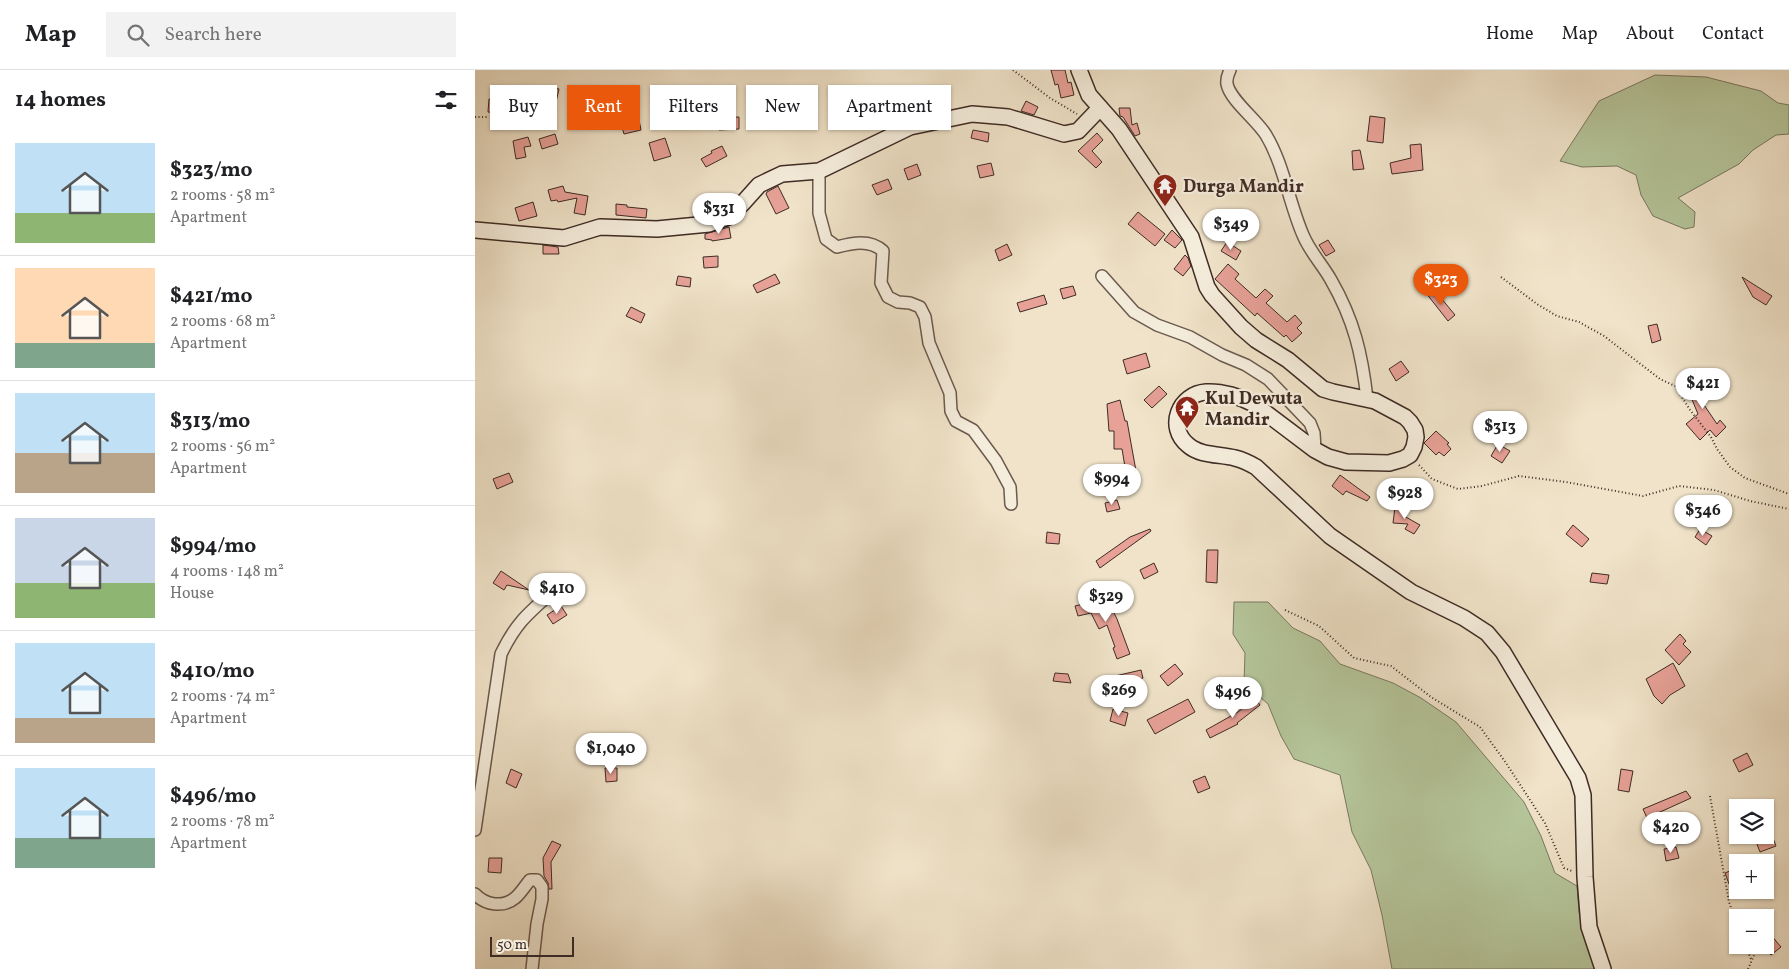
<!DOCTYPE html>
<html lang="en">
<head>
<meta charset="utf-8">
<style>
  :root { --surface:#fff; --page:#f2f2f2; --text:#202124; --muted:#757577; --line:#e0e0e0; --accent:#ea580c }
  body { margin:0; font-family:Vollkorn,serif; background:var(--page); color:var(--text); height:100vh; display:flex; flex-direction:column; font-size:19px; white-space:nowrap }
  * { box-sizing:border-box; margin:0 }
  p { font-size:16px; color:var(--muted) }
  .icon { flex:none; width:28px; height:28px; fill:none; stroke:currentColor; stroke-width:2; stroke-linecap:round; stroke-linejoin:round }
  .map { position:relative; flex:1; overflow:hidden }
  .drawer { display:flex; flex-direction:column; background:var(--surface); width:475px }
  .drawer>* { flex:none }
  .top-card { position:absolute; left:15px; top:15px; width:475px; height:45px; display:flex; gap:10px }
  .buttons { position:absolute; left:1254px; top:729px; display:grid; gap:10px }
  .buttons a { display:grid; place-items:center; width:45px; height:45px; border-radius:0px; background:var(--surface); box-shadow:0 1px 4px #0004; font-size:25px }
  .scale { position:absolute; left:15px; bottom:12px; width:84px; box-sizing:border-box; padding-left:5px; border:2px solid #3f2c25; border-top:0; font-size:14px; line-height:18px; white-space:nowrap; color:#3f2c25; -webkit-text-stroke:4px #f5eddc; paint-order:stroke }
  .price { position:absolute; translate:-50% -42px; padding:0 11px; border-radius:18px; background:#fff; color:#222; font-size:16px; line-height:32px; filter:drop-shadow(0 1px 2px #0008) }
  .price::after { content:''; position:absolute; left:50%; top:30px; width:15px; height:11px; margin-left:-8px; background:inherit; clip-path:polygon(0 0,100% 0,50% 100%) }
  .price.current { background:var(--accent); color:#fff }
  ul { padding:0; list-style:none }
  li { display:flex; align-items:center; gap:15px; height:125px; padding:0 15px }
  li+li { border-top:1px solid var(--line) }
  li span { display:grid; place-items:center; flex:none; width:140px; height:100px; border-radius:0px; color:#555 }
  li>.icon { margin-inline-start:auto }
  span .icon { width:60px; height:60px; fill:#fffc; stroke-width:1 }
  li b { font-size:21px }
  h2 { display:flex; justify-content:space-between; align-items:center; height:60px; padding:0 15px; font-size:21px }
  .chip { padding:0 18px; border-radius:0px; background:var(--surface); box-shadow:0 1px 4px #0004; font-size:18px; line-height:45px }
  .chip.current { background:var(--accent); color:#fff }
  header { display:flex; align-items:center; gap:30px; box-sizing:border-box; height:70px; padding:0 25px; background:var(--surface); border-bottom:1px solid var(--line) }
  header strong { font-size:24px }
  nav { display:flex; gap:28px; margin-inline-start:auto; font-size:18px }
  .search { width:350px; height:45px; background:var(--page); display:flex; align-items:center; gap:12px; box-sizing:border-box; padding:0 18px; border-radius:0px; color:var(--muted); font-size:19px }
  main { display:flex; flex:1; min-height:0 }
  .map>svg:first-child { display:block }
</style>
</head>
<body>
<header>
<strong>Map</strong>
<div class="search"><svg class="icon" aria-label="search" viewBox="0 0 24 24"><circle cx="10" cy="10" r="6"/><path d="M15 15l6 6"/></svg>Search here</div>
<nav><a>Home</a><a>Map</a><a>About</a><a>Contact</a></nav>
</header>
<main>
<section class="drawer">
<h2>14 homes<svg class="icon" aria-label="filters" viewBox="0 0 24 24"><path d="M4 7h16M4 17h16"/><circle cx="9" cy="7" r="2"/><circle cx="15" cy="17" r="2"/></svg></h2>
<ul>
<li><span style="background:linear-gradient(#bfe0f5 70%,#8fb573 0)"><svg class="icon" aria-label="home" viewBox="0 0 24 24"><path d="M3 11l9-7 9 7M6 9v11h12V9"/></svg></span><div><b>$323/mo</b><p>2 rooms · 58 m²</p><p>Apartment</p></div></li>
<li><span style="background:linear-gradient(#ffd9b3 75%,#7fa58c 0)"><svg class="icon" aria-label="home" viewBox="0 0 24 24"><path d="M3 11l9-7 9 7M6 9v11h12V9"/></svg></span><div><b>$421/mo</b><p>2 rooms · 68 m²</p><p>Apartment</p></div></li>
<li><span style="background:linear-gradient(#bfe0f5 60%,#b9a48a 0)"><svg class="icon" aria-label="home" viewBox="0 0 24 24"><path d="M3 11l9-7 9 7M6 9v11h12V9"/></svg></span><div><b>$313/mo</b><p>2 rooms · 56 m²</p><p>Apartment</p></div></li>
<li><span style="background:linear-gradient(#c9d6e8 65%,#8fb573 0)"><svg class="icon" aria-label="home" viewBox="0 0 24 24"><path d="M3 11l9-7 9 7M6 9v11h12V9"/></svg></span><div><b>$994/mo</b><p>4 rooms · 148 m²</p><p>House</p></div></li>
<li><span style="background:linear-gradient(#bfe0f5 75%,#b9a48a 0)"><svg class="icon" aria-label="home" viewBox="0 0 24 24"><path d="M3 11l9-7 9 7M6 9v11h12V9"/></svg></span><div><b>$410/mo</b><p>2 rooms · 74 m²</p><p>Apartment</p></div></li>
<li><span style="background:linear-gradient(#bfe0f5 70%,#7fa58c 0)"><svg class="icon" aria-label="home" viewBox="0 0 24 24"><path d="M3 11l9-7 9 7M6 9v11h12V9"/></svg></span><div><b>$496/mo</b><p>2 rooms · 78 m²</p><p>Apartment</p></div></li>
</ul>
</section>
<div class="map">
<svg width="1314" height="899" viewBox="0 0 1314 899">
  <rect width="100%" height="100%" fill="#f0e3c9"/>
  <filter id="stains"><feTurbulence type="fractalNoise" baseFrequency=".004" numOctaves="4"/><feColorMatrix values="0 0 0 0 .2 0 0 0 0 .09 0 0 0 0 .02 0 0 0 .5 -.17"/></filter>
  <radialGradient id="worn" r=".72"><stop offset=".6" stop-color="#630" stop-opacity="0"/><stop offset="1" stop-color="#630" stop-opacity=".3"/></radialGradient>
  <g fill="#b5c59a" stroke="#7a7860">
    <polygon points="1180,5 1231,7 1286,21 1303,33 1314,35 1314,64 1301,65 1278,80 1264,94 1203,128 1220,142 1219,157 1210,159 1178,146 1166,125 1161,105 1142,96 1107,97 1085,91 1124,31"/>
    <polygon points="759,532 793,532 818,558 845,571 865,594 918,613 946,628 981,652 1049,732 1066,766 1080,803 1102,816 1104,842 1120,899 917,899 907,845 896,800 877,762 865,705 819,689 806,666 793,634 769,613 770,583 758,564"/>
  </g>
  <g fill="#e7a197" stroke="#3f2c25">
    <polygon points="576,0 590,0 593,13 596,12 599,25 586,28 583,14 580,15"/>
    <polygon points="70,16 84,19 81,32 67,28"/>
    <polygon points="137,16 139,28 125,30 124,18"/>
    <polygon points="14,29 36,31 35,44 13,42"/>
    <polygon points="551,31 563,37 559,45 546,41"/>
    <polygon points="644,38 655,38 657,55 662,53 665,64 660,66 648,47 645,46"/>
    <polygon points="895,46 910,48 908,73 892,71"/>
    <polygon points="264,47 264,59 244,60 244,48"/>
    <polygon points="164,50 166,60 149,64 146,54"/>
    <polygon points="498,60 514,63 513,72 496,68"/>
    <polygon points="622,63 628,70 617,81 627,92 621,98 603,81"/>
    <polygon points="80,64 83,74 67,79 64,69"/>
    <polygon points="53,67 56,76 49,77 51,87 41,89 38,71"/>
    <polygon points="190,68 196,86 179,91 174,73"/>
    <polygon points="946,74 948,100 917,104 915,93 936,88 935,75"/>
    <polygon points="247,76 252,86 231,97 226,89 237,83 236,81"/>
    <polygon points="885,80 889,99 878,100 877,81"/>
    <polygon points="516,93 519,105 505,108 502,96"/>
    <polygon points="442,94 446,105 433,110 429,99"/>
    <polygon points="413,109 417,119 402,125 397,115"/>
    <polygon points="88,116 90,122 113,126 110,145 99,143 102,128 83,132 82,130 76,131 73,120"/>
    <polygon points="303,116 314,138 301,144 291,124 292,122"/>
    <polygon points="58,132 62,146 44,151 40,138"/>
    <polygon points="141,134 152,135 152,137 172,139 171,148 141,145"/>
    <polygon points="663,142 690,164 680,176 653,154"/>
    <polygon points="254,157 256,168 237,171 237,170 230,169 230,164"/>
    <polygon points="697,160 707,170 700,178 689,170"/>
    <polygon points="853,170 860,181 851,186 844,175"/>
    <polygon points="752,172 766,181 761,190 746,181"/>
    <polygon points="532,174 537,185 524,191 520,180"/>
    <polygon points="68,175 83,177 84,184 68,184"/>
    <polygon points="710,185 713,188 716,196 708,206 699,199"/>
    <polygon points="243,186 243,197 229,198 228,187"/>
    <polygon points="753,194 764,204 760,209 781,228 790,219 798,226 791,233 812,252 820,245 827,253 822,258 827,263 817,272 811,265 809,267 782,243 780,246 740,209"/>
    <polygon points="300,204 305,213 282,223 278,215"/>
    <polygon points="203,206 216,208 215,217 201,215"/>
    <polygon points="1267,207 1297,226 1291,235 1278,227"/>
    <polygon points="598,216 601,225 588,229 585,219"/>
    <polygon points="947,218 966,228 980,245 973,251"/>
    <polygon points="569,225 572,234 545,242 542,233"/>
    <polygon points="156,237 170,244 166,253 151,246"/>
    <polygon points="1182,254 1186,270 1177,273 1173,256"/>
    <polygon points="671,283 675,297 652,304 648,290"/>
    <polygon points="926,291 934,302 921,311 914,299"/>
    <polygon points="1234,308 1239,323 1225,329 1242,354 1245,350 1251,357 1241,367 1235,360 1225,370 1211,354 1223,344 1211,315 1225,309 1226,311"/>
    <polygon points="684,316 692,324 677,338 669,330"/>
    <polygon points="645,330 650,351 652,351 661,401 651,403 647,379 639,379 639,361 634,361 632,334"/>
    <polygon points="961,361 974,373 972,374 976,379 969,386 964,382 961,385 949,373"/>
    <polygon points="1023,374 1035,381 1027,393 1016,386"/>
    <polygon points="34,403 38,412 22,419 18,409"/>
    <polygon points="865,405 895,427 892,431 871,421 868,425 857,416"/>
    <polygon points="642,430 645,439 632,442 630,433"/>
    <polygon points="920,437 930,438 929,446 945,455 939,464 930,459 933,454 918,453"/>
    <polygon points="1098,455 1114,469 1107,477 1091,464"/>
    <polygon points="675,459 676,461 625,498 621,491 655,467"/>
    <polygon points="1225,459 1237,466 1231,475 1220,467"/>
    <polygon points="572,462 585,464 584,474 571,473"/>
    <polygon points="732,480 743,480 742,513 731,512"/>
    <polygon points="679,493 683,502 669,509 665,500"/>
    <polygon points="26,501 54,520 32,515 29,520 18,513"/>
    <polygon points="1117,503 1134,505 1132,514 1115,512"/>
    <polygon points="631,527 642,549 655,584 642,589 638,578 640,577 632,555 624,559 616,543 603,546 600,536 625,530"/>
    <polygon points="86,536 92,545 78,554 72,545"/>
    <polygon points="1205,564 1211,571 1208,574 1216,582 1204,595 1190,580"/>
    <polygon points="1198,593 1210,616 1195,625 1187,634 1179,626 1171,609"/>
    <polygon points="700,594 708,604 693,616 685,606"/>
    <polygon points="666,600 668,608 625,618 623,610"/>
    <polygon points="580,603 593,604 596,613 578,611"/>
    <polygon points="780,628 785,635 762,653 763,654 735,668 731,660 763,642"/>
    <polygon points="713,629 720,642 680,664 672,650"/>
    <polygon points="638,639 653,643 650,656 635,651"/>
    <polygon points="1272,683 1278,695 1264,702 1258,690"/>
    <polygon points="130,698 142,698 142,711 131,712"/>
    <polygon points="36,699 47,704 41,718 31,713"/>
    <polygon points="1146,699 1158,701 1154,722 1143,720"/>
    <polygon points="730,706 735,718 723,723 718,711"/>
    <polygon points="1211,721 1216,728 1172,748 1168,739"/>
    <polygon points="1296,763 1301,776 1285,782 1280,769"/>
    <polygon points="77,771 86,775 76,792 77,819 74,819 73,813 69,806 68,788"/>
    <polygon points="1201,777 1204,788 1191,791 1189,779"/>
    <polygon points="14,788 27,788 26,803 13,802"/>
    <polygon points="1262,798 1262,811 1254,814 1250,803"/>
    <polygon points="1290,858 1306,877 1296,885 1290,878"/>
  </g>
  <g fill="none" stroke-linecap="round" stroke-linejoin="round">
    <defs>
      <g id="street">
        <path d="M 755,0 C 753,5 751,8 752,14 C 755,30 782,50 791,65 C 809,95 814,133 828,165 C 835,182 847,194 856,210 C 879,250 887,284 892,329"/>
        <path d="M 344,101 L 344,143 L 351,169 L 362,177 C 377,173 395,169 408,181 L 406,213 L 413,227 L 423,232 L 435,233 L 445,237 L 450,247 L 454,273 L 475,323 L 476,341 L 481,351 L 498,360 L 521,391 L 535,417 L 536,434"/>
        <polyline points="627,206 659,242 682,255 715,267 747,285 771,295 793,309 835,353 839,363 840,380"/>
        <path d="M 0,760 L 26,584 C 40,555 51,545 75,524"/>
        <path d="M 0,824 C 10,835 28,838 40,828 C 45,824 50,816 55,810 L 62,810 L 67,817 L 67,829 L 62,854 L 57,899"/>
      </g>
      <g id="secondary">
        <path d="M 604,0 L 614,25 L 644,59 L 716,167 L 732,217 L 737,225 L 766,257 L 781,270 L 813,290 L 848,319 L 858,322 L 900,331 L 930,347 L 935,352 L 940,360 L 941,367 L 939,377 L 935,385 L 928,389 L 914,393 L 871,392 L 853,387 L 840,380 L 779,334 C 766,327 747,321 731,322 C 704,324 691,357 713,375 C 725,386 745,384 760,388 C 768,390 774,393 781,397 L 855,466 L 936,522 L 989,548 L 1012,563 L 1028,582 L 1103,708 L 1108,725 L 1110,807 L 1114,857 L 1128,899"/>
        <polyline points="0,160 89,168 125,157 182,159 234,154 253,147 267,134 284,115 307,104 344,101 435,57 497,44 533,47 589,64 603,61 625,38"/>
      </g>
    </defs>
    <use href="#street" stroke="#6b5a4e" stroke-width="14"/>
    <use href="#secondary" stroke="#3f2c25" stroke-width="18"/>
    <g stroke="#3f2c25" stroke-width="2" stroke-dasharray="1 2.5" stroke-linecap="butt">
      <polyline points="538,0 575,28 602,44"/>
      <polyline points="0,47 13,47"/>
      <polyline points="1026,207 1062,234 1082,246 1104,252 1129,266 1185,309 1200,316 1215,340 1236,367 1242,379 1255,397 1270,408 1314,424"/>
      <polyline points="944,395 957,409 983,419 1007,416 1044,406 1091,412 1168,426 1204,416 1239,420 1275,431 1314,439"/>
      <polyline points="810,540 844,556 879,588 916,596 956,627 1005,657 1031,693 1070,753 1089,798 1097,801"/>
      <polyline points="1235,726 1254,832 1262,855"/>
      <polyline points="1270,875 1276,889"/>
      <polyline points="1273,899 1281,881"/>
    </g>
    <use href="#street" stroke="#f5eddc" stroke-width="11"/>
    <use href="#secondary" stroke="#f5eddc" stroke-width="15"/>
  </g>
  <defs>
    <symbol id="temple-pin" viewBox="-11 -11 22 30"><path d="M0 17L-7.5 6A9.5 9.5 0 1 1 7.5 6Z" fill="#8f2418" stroke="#f5eddc"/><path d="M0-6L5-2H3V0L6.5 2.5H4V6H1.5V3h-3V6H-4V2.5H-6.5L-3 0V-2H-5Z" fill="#fff"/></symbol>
  </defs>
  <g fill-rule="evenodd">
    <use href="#temple-pin" x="676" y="102" width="28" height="38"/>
    <use href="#temple-pin" x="698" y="324" width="28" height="38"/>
  </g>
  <g text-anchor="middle" stroke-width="4.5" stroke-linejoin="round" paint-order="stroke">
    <g font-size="18" font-weight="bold" fill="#3f2c25" stroke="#f5eddc" text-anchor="start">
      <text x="708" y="122">Durga Mandir</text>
      <text x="730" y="334">Kul Dewuta<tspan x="730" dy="21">Mandir</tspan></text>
    </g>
  </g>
  <rect width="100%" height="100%" filter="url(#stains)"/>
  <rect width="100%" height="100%" fill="url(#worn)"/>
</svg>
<div class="buttons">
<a><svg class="icon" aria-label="layers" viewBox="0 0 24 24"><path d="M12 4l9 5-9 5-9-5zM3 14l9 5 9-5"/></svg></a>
<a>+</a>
<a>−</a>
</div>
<div class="scale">50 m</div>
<b class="price" style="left:244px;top:165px">$331</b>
<b class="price" style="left:756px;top:181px">$349</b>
<b class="price current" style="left:966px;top:236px">$323</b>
<b class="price" style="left:1228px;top:340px">$421</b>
<b class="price" style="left:1025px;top:383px">$313</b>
<b class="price" style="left:637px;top:436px">$994</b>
<b class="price" style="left:930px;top:450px">$928</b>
<b class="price" style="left:1228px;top:467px">$346</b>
<b class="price" style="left:82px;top:545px">$410</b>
<b class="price" style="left:631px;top:553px">$329</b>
<b class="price" style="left:644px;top:647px">$269</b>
<b class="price" style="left:758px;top:649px">$496</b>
<b class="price" style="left:136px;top:705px">$1,040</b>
<b class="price" style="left:1196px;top:784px">$420</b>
<div class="top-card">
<a class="chip">Buy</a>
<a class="chip current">Rent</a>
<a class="chip">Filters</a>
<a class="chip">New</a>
<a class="chip">Apartment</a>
</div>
</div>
</main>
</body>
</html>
